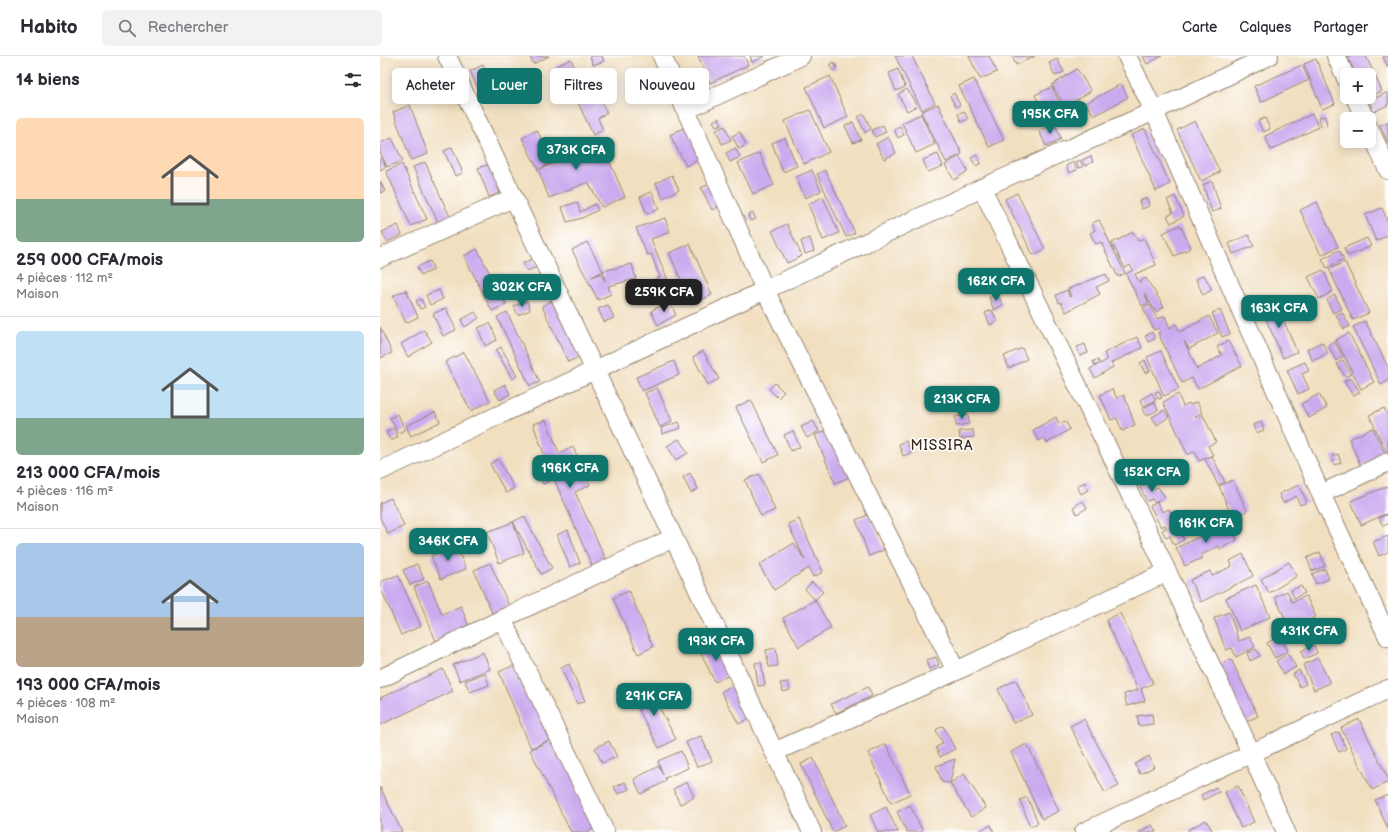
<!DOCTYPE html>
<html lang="fr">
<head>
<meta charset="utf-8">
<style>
  :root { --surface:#fff; --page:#f2f2f3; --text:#2b2b33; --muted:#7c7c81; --line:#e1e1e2; --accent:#0f766e }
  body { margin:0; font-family:"Balsamiq Sans",sans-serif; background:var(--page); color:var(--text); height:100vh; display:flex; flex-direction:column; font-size:15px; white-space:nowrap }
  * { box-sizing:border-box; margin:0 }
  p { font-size:13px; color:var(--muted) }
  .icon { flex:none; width:22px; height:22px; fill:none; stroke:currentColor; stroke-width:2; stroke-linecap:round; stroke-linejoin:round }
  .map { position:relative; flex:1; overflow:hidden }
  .side { display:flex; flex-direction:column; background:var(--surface); width:380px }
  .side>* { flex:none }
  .top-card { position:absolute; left:12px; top:12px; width:380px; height:36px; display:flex; gap:8px }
  .fabs { position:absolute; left:960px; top:12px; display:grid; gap:8px }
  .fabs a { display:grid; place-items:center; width:36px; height:36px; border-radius:6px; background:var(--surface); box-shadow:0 2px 10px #0003; font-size:20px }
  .price { position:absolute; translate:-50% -34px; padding:0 9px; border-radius:8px; background:var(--accent); color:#fff; font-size:13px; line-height:26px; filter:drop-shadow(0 1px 2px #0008) }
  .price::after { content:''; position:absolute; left:50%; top:24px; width:12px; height:9px; margin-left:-6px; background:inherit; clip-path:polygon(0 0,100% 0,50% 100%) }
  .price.selected { background:#222; color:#fff }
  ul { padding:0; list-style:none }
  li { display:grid; align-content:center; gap:8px; height:212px; padding:0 16px }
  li+li { border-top:1px solid var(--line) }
  li span { display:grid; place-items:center; height:124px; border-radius:6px; color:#555 }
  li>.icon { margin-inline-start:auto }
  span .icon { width:72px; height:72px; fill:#fffc; stroke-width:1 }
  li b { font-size:17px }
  h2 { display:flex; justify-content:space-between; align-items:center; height:48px; padding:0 16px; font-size:17px }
  .chip { padding:0 14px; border-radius:6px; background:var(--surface); box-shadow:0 2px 10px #0003; font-size:14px; line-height:36px }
  .chip.selected { background:var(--accent); color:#fff }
  header { display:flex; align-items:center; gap:24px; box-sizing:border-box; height:56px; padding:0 20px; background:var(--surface); border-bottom:1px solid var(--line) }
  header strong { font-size:19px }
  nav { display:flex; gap:22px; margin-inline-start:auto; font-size:14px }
  .search { width:280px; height:36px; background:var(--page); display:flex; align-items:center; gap:10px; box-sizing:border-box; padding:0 14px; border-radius:6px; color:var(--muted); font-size:15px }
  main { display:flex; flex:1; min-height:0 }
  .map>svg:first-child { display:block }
</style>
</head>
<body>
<header>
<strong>Habito</strong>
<div class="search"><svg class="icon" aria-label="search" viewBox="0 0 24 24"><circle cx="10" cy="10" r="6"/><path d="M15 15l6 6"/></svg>Rechercher</div>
<nav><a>Carte</a><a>Calques</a><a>Partager</a></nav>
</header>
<main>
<section class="side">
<h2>14 biens<svg class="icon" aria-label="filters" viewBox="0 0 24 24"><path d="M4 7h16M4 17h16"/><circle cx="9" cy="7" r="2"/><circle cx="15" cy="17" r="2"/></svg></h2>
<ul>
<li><span style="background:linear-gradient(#ffd9b3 65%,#7fa58c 0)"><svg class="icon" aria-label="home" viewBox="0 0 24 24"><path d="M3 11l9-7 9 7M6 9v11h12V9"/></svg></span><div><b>259 000 CFA/mois</b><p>4 pièces · 112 m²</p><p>Maison</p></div></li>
<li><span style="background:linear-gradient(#bfe0f5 70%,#7fa58c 0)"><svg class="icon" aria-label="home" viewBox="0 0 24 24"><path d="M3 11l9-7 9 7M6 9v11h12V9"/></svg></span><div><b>213 000 CFA/mois</b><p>4 pièces · 116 m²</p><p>Maison</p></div></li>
<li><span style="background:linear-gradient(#a9c7e8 60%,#b9a48a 0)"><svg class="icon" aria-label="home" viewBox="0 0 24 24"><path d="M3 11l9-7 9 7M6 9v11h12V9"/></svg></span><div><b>193 000 CFA/mois</b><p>4 pièces · 108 m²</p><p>Maison</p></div></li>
</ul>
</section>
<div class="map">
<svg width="1008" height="776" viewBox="0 0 1008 776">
  <rect width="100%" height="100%" fill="#fff"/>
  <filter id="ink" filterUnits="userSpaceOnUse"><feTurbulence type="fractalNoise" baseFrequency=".025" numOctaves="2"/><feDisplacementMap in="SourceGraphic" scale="8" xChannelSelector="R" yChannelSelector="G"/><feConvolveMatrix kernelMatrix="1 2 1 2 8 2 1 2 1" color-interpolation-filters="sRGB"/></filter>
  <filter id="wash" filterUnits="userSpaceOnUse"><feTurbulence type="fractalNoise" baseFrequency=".012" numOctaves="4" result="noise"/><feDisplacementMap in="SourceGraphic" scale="16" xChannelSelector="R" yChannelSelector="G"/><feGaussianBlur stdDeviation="0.9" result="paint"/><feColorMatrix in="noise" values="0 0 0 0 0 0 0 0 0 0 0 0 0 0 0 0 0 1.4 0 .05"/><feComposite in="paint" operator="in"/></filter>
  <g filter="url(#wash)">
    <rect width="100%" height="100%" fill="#f1dfc0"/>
    <g id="blocks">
      <g fill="#cbabef">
        <polygon points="150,0 169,0 153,8"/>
        <polygon points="210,0 222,0 224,5 213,9"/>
        <polygon points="318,0 364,0 368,9 330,27"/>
        <polygon points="370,0 385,0 372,6"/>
        <polygon points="515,0 532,0 555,47 542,54"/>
        <polygon points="589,0 609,0 617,16 600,23"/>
        <polygon points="632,0 655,0 636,9"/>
        <polygon points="763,0 782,0 767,8"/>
        <polygon points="967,0 986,0 1002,35 986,43 986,41 989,41 989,19 976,19"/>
        <polygon points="1005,0 1008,0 1008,12 1003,1"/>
        <polygon points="191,3 199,22 198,23 209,46 211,45 212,48 220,43 227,57 218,62 223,74 213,79 189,27 183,30 174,11"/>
        <polygon points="677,3 684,16 675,20 669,7"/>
        <polygon points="936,3 955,48 942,53 924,8"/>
        <polygon points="454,6 457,12 453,15 449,9"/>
        <polygon points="103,9 115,36 102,42 90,15"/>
        <polygon points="922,9 929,24 881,46 874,30"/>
        <polygon points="518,13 525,31 516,35 509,17"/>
        <polygon points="697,13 711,35 685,51 672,29"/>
        <polygon points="450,20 468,61 444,72 426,31"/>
        <polygon points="594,23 624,84 609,91 579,30"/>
        <polygon points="741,28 748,41 714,60 706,47"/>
        <polygon points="672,31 682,52 665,59 655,39"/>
        <polygon points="527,33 537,50 527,55 518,38"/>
        <polygon points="1008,36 1008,49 994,56 989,45"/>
        <polygon points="574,37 580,49 576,51 570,40"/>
        <polygon points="558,48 582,98 566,106 541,56"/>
        <polygon points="30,49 48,98 31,104 13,56"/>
        <polygon points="430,54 449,96 424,108 405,65"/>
        <polygon points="584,55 588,63 581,66 578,58"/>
        <polygon points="484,58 491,73 485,77 478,61"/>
        <polygon points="541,58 555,88 536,97 522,67"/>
        <polygon points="932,58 939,71 891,94 885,80"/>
        <polygon points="945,60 947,69 941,70 939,61"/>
        <polygon points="339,62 342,68 336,70 333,65"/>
        <polygon points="885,62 890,73 883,76 878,65"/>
        <polygon points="815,65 840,116 821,125 797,74"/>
        <polygon points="473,66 481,84 473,87 465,70"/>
        <polygon points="1008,66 1008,87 1000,69"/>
        <polygon points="675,68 681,83 666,90 659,75"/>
        <polygon points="503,69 506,76 495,81 492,74"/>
        <polygon points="307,70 322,102 306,110 290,79"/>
        <polygon points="345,70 351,84 342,88 336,74"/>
        <polygon points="520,70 524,79 518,82 514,73"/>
        <polygon points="765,73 790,128 776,135 751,79"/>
        <polygon points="157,74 172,106 160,113 222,88 245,141 222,151 208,126 169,142 158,113 142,82"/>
        <polygon points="360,76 366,89 359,93 352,80"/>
        <polygon points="508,81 516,97 504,103 496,88"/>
        <polygon points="12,82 23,105 7,111 0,96 0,87"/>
        <polygon points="405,82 417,110 403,116 392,87"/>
        <polygon points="72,91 83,117 75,120 64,95"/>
        <polygon points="355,92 360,101 350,106 346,97"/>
        <polygon points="379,97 394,129 373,138 358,107"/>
        <polygon points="558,98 563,110 548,116 543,104"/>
        <polygon points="597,99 601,107 596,110 591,102"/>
        <polygon points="579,100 588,115 574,124 565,109"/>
        <polygon points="711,100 713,106 705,110 702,104"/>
        <polygon points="2,102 6,111 0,114 0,103"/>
        <polygon points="700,104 703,111 698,112 696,106"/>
        <polygon points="45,106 70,161 58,166 33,111"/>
        <polygon points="693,106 697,114 689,117 686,110"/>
        <polygon points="22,108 47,163 31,170 6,115"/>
        <polygon points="110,108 120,137 109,141 98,112"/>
        <polygon points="432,114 441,135 425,142 416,121"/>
        <polygon points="445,114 475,177 466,181 437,118"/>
        <polygon points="292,119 299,134 283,142 276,127"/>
        <polygon points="0,125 5,135 0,137"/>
        <polygon points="832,125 841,153 832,156 823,129"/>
        <polygon points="332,127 343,148 332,154 321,132"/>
        <polygon points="272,136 279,153 267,158 260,141"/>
        <polygon points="637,137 665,193 653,199 625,143"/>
        <polygon points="795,140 804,160 791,167 787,160 793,157 787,144"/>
        <polygon points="443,141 459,177 443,184 428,148"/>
        <polygon points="767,142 769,150 762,153 759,145"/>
        <polygon points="197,146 200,156 215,148 218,154 202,162 187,166 182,151"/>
        <polygon points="937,146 958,191 941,199 920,154"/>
        <polygon points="1002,152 1008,166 1008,179 996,185 985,159"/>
        <polygon points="373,157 376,163 370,165 368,159"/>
        <polygon points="285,162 290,176 271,183 292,234 286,237 285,233 270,239 265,228 280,221 271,198 267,199 256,172"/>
        <polygon points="719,164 745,217 738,221 721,186 716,188 710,177 715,174 712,167"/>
        <polygon points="407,168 422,200 407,207 392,175"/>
        <polygon points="18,169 22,179 7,186 2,176"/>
        <polygon points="800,169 811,192 794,200 783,177"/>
        <polygon points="753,176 758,185 764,182 776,209 755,218 759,226 766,222 784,251 776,256 764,237 769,247 762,250 746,218 753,214 750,209 745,212 732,187"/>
        <polygon points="869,179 874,190 853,198 849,187"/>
        <polygon points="430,182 434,195 425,198 421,185"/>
        <polygon points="987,182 991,190 968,200 964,192"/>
        <polygon points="207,186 223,215 212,221 221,217 225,225 223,215 252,208 256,223 228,230 231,238 218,244 192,194"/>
        <polygon points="310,188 332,239 312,248 289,197"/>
        <polygon points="97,193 126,248 112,255 84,200"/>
        <polygon points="959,194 964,203 947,212 942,203"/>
        <polygon points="153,203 157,211 147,215 143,207"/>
        <polygon points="50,205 54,214 41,219 37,211"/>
        <polygon points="965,206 989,257 973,264 949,213"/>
        <polygon points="943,214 953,235 939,243 928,221"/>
        <polygon points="726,218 729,225 716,231 720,238 686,256 681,246 679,247 676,239 687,234 689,241 691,240 688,233"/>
        <polygon points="824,219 832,234 823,239 816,223"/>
        <polygon points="26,234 38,261 26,267 13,240"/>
        <polygon points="59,234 63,243 50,249 46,239"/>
        <polygon points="617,238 623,249 614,254 609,242"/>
        <polygon points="955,239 962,253 953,257 947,244"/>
        <polygon points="41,243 45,251 40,253 36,245"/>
        <polygon points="175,243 201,300 188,306 162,250"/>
        <polygon points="895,244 917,296 903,302 880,250"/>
        <polygon points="147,245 150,254 138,259 134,250"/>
        <polygon points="289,245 296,259 278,269 271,255"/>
        <polygon points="228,249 234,262 224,266 218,253"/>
        <polygon points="770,249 777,263 785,260 790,272 796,268 800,276 829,260 838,277 809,293 804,285 817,313 842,299 837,291 848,285 862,310 818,333 812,322 802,327 778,277 780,276 779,272 774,274 763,252"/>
        <polygon points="66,252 76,274 63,280 53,258"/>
        <polygon points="612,254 617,265 610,269 605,257"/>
        <polygon points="840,254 850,278 842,281 832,257"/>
        <polygon points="95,256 99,262 85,271 81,264"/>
        <polygon points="127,256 160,326 150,330 117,261"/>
        <polygon points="962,256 970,270 964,273 956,259"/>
        <polygon points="985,265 1008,311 1008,325 1001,329 973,271"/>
        <polygon points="110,267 117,284 105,290 98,272"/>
        <polygon points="0,271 12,297 0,302"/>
        <polygon points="44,274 52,286 28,301 21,288"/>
        <polygon points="772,276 775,283 768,286 765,280"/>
        <polygon points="969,277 994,326 981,333 956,284"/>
        <polygon points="757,281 762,292 731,307 733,311 715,322 710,313 719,308 715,310 713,305 718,304 720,308 727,304 724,297"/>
        <polygon points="954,285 963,301 956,305 948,289"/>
        <polygon points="942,286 948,297 933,305 927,293"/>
        <polygon points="705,288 708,297 700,300 697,291"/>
        <polygon points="121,291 137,320 132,323 116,294"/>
        <polygon points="642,292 647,303 629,312 624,300"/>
        <polygon points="323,295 339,323 328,329 313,301"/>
        <polygon points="781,295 799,333 784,340 767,301"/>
        <polygon points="84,296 110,345 91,355 65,306"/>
        <polygon points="765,304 770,315 765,317 760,307"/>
        <polygon points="963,304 971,318 965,321 957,308"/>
        <polygon points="294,305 299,319 262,335 256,321"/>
        <polygon points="925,306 929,315 922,318 929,333 918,338 907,314"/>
        <polygon points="971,322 980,336 973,340 964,325"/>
        <polygon points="395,327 404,336 398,342 389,333"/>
        <polygon points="125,328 130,338 120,344 114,334"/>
        <polygon points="277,332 292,365 280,371 265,337"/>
        <polygon points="732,333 737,342 744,339 755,369 742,375 737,362 731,364 720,339"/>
        <polygon points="779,335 782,342 778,343 775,336"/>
        <polygon points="772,337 776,344 763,351 760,344"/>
        <polygon points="798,338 803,350 809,347 810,349 817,346 822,357 815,360 816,362 823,359 836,386 828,390 833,399 819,405 815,395 808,399 783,346"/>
        <polygon points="939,338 947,352 929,362 921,348"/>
        <polygon points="371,344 398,399 383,406 356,351"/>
        <polygon points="774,346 778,354 766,360 762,353"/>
        <polygon points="1004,352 1008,359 1008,395 1006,395 989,359"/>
        <polygon points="784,354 789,361 777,369 772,361"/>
        <polygon points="55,356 60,366 31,380 26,370"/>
        <polygon points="18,358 25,374 18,377 10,362"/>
        <polygon points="588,359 589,368 576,370 575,361"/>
        <polygon points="676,361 679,368 685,365 690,373 667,387 664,382 659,385 653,374"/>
        <polygon points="166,364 179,397 193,391 210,429 195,436 227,506 213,512 168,409 153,368"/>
        <polygon points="433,365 439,375 427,382 421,371"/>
        <polygon points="299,366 301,372 282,378 281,372"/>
        <polygon points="881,366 884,374 876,377 873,369"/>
        <polygon points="13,372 18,381 11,385 6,376"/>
        <polygon points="452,372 472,420 455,427 435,379"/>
        <polygon points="993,372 1005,398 981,410 969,383"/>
        <polygon points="593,374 594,381 580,383 579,375"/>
        <polygon points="413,375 420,391 411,395 404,379"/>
        <polygon points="299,383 308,397 296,404 287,390"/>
        <polygon points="526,385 531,397 523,400 519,388"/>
        <polygon points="958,398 961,407 954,409 952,400"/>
        <polygon points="832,400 845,426 838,429 825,403"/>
        <polygon points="118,403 134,432 126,437 110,408"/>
        <polygon points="781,415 784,420 779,423 776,418"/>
        <polygon points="310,417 318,433 311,437 303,421"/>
        <polygon points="379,418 395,454 381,460 365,424"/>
        <polygon points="172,419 174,423 163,428 161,424"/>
        <polygon points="853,424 867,455 852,461 839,430"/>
        <polygon points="705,426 708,434 701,438 697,430"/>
        <polygon points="770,426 774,433 778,431 785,441 775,447 772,443 767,445 760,431"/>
        <polygon points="919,429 927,446 920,449 916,440 903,447 899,438"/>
        <polygon points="1008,430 1008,457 981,469 971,445"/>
        <polygon points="11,442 24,470 8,478 0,462 0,447"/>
        <polygon points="703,445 707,452 697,458 693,451"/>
        <polygon points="777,446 782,456 789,453 804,484 794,489 790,480 786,482 782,474 786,472 785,469 781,471 770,450"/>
        <polygon points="490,458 504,494 489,500 476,464"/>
        <polygon points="1008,458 1008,468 1003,470 999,462"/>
        <polygon points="144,460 172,512 161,518 133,466 144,497 119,507 107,476 133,466"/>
        <polygon points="419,463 443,516 433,521 429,512 394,534 379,509 414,487 425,504 408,468"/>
        <polygon points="849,466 857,484 840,493 839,490 821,499 822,502 805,510 796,492"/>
        <polygon points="188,474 200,507 190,511 177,479"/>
        <polygon points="1008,480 1008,496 999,500 993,486"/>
        <polygon points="76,490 86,513 61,523 51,500"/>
        <polygon points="940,496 945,510 932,515 927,502"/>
        <polygon points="863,498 873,520 821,546 810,524 830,515 832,520 852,510 850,505"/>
        <polygon points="909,506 917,520 889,537 881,523"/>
        <polygon points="110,507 130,552 113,559 94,514"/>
        <polygon points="37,508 44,523 30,529 23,514"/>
        <polygon points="945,513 949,523 936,528 932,518"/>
        <polygon points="18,519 41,570 21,579 0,531 0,526"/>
        <polygon points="48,525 62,558 81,550 89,571 56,585 34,531"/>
        <polygon points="432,526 443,536 435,544 425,533"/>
        <polygon points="876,529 890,561 860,575 846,542"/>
        <polygon points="921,530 925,537 914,542 911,534"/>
        <polygon points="249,535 273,591 258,598 233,542"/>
        <polygon points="907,535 912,546 926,540 936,561 910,573 895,541"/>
        <polygon points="435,544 451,572 419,591 403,562"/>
        <polygon points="849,556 859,585 870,581 875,591 856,601 852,592 846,594 834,562"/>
        <polygon points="740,557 773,627 761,633 765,645 747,650 744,638 758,634 726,564"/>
        <polygon points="900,580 908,595 895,602 887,587"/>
        <polygon points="337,586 352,618 335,626 320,595"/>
        <polygon points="934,589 937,597 924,603 921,595"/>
        <polygon points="396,592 398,610 389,611 386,594"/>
        <polygon points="876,593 880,600 870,605 867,597"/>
        <polygon points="103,596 110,613 80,625 73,609"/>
        <polygon points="908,598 916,611 904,618 896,605"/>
        <polygon points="556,601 559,609 549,613 546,604"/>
        <polygon points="938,602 950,627 934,634 923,609"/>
        <polygon points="851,603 878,660 861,668 834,612"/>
        <polygon points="141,606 218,770 207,776 191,776 150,694 168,685 151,692 119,616"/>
        <polygon points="381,606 385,629 378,630 375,607"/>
        <polygon points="189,608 205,645 197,648 181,612"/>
        <polygon points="63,613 73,635 0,669 0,642"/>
        <polygon points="919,614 926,628 920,631 913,618"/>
        <polygon points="105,617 109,629 90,636 85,625"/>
        <polygon points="636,624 652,659 633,667 618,633"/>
        <polygon points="408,626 410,634 403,636 400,627"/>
        <polygon points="354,628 373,660 359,668 341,636"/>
        <polygon points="268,630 296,683 279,692 251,639"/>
        <polygon points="488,631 492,640 456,657 451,648"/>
        <polygon points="772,658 773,668 759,670 757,660"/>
        <polygon points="704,663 739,730 725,737 690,670"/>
        <polygon points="979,663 1008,722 1008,726 992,734 961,672"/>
        <polygon points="563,670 575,693 560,701 556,691 563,688 556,674"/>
        <polygon points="959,676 966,693 959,696 951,679"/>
        <polygon points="321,680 332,705 317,711 306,686"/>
        <polygon points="229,685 237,701 222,707 215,692"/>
        <polygon points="506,688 530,738 511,747 488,697"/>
        <polygon points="647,688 679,755 662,763 631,696"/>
        <polygon points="301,695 308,712 285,722 286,725 261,738 254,723 279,710 283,719 278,705"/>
        <polygon points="769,700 774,711 760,718 755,708"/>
        <polygon points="433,702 465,770 453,776 421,708"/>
        <polygon points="575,703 570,727 562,726 556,710"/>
        <polygon points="584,718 606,752 591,761 570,727"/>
        <polygon points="245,726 249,733 238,738 234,731"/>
        <polygon points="307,726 314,741 300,748 293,733"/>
        <polygon points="858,730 874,766 861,772 845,736"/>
        <polygon points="0,731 22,776 0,776"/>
        <polygon points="836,731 839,736 823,744 821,739"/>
        <polygon points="1008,739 1008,773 995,744"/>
        <polygon points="647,741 658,767 650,770 640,744"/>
        <polygon points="530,749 543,776 527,776 517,756"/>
        <polygon points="506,751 518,776 498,776 490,759"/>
        <polygon points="826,764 833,776 809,776 808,774"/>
        <polygon points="611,769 614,776 597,776"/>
        <polygon points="772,769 776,776 758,776"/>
      </g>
    </g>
  </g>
  <g filter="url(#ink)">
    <use href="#blocks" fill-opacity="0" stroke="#96846f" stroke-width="1"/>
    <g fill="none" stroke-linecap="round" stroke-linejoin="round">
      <defs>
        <g id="minor">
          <polyline points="67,0 432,776"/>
          <polyline points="282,0 385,234 576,615"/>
          <polyline points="747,0 774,55 941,438 1008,581"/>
          <polyline points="956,0 967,24"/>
          <polyline points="975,41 985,63"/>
          <polyline points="306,54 421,0"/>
          <polyline points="989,72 1008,114"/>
          <path d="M 602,132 C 705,346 811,558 906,776"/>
          <polyline points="0,202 133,142"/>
          <polyline points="0,415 602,132 774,55 889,0"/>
          <polyline points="941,438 1008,406"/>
          <polyline points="122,563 225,776"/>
          <polyline points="0,623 122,563 293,482"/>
          <polyline points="394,696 576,615 787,516"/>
          <polyline points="704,776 1008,633"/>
        </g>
      </defs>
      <use href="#minor" stroke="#96846f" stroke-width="20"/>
      <use href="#minor" stroke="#fff" stroke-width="18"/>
    </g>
  </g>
  <g text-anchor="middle" stroke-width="3" stroke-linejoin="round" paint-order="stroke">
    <g font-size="14" letter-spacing="1" fill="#3b2a1e" stroke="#fff">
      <text x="562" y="394">MISSIRA</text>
    </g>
  </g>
</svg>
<div class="fabs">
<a>+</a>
<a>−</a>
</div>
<b class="price" style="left:670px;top:79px">195K CFA</b>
<b class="price" style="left:196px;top:115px">373K CFA</b>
<b class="price" style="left:616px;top:246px">162K CFA</b>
<b class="price" style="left:142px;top:252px">302K CFA</b>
<b class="price selected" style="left:284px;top:257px">259K CFA</b>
<b class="price" style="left:899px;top:273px">163K CFA</b>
<b class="price" style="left:582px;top:364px">213K CFA</b>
<b class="price" style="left:190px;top:433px">196K CFA</b>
<b class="price" style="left:772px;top:437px">152K CFA</b>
<b class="price" style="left:826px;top:488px">161K CFA</b>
<b class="price" style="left:68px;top:506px">346K CFA</b>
<b class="price" style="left:929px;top:596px">431K CFA</b>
<b class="price" style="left:336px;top:606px">193K CFA</b>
<b class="price" style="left:274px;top:661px">291K CFA</b>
<div class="top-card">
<a class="chip">Acheter</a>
<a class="chip selected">Louer</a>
<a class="chip">Filtres</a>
<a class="chip">Nouveau</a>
</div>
</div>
</main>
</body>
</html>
